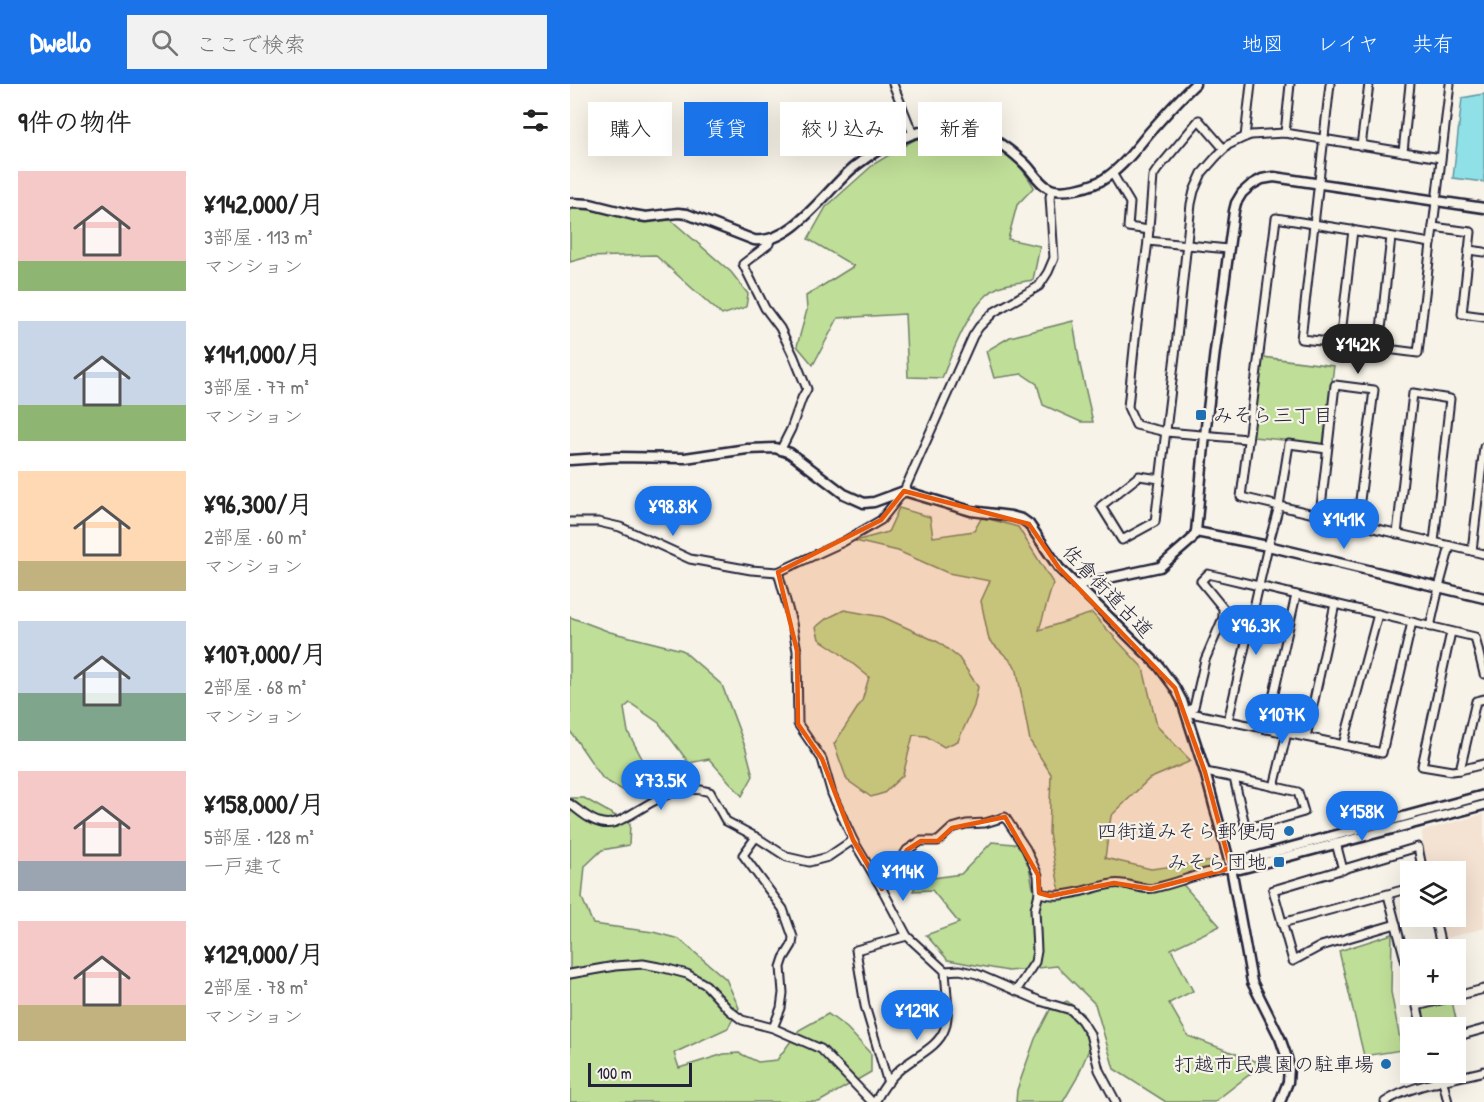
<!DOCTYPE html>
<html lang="ja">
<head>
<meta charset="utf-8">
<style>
  :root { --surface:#fff; --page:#f2f2f2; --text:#222; --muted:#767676; --accent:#1a73e8 }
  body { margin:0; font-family:"Patrick Hand","Klee One",sans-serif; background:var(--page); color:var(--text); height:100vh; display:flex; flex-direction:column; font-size:22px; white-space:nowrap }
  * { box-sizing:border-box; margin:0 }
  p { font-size:20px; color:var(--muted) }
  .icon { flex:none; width:33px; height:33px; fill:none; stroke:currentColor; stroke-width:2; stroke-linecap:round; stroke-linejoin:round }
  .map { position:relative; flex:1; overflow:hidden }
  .side { display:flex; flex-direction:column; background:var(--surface); width:570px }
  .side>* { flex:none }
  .guide { position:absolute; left:18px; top:18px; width:570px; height:54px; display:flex; gap:12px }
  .controls { position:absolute; left:830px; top:777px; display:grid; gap:12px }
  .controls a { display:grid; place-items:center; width:66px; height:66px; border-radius:0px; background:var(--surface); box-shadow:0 6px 24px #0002; font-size:30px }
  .scale { position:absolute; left:18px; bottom:15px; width:104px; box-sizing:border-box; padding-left:6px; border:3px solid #22223b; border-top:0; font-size:16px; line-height:21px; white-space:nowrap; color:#22223b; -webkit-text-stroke:4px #f7f3e8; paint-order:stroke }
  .price { position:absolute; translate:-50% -51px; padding:0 14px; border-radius:21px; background:var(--accent); color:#fff; font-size:20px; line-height:39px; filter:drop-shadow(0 2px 3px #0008) }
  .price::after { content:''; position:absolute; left:50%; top:36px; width:18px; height:14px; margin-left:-9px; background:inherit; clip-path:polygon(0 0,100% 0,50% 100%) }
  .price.selected { background:#222; color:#fff }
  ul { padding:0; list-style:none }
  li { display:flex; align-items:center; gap:18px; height:150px; padding:0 18px }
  li span { display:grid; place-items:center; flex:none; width:168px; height:120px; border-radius:0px; color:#555 }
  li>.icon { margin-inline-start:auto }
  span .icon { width:72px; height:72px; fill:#fffc; stroke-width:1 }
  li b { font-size:26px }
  h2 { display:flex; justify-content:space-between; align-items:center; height:72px; padding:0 18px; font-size:26px }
  .chip { padding:0 21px; border-radius:0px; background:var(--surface); box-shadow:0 6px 24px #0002; font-size:21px; line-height:54px }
  .chip.selected { background:var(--accent); color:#fff }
  header { display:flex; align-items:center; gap:36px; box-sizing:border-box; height:84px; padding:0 30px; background:var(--accent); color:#fff }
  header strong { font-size:28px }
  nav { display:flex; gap:33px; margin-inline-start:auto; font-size:21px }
  .search { width:420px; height:54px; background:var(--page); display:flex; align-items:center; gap:15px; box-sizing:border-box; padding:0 21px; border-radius:0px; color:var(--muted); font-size:22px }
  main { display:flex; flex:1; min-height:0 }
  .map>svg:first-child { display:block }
</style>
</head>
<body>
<header>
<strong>Dwello</strong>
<div class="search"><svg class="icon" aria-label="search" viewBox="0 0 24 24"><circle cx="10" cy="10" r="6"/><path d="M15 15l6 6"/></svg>ここで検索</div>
<nav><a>地図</a><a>レイヤ</a><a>共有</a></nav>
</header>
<main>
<section class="side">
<h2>9件の物件<svg class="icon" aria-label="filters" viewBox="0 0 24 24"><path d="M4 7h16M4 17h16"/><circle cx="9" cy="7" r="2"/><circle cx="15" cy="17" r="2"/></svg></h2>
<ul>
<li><span style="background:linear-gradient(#f6c9c9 75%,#8fb573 0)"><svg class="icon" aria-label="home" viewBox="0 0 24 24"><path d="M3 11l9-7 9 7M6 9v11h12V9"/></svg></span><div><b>¥142,000/月</b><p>3部屋 · 113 m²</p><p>マンション</p></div></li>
<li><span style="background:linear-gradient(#c9d6e8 70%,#8fb573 0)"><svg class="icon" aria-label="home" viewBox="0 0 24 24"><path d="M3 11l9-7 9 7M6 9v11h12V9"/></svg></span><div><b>¥141,000/月</b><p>3部屋 · 77 m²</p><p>マンション</p></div></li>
<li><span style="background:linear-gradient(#ffd9b3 75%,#c2b280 0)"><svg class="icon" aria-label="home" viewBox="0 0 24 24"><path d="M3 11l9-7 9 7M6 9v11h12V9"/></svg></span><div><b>¥96,300/月</b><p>2部屋 · 60 m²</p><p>マンション</p></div></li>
<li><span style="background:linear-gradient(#c9d6e8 60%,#7fa58c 0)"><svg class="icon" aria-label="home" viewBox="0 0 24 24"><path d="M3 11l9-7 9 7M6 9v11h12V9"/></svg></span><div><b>¥107,000/月</b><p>2部屋 · 68 m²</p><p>マンション</p></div></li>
<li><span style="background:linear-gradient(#f6c9c9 75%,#9aa5b1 0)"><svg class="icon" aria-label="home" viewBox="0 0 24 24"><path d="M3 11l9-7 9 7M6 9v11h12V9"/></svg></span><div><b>¥158,000/月</b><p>5部屋 · 128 m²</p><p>一戸建て</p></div></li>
<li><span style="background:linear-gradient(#f6c9c9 70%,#c2b280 0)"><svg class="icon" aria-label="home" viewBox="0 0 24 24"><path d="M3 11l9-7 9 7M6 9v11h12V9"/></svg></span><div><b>¥129,000/月</b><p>2部屋 · 78 m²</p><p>マンション</p></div></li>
</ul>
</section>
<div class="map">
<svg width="914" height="1018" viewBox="0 0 914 1018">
  <rect width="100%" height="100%" fill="#f7f3e8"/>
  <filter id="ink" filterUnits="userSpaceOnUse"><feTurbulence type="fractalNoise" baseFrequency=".0167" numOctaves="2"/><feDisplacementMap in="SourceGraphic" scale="12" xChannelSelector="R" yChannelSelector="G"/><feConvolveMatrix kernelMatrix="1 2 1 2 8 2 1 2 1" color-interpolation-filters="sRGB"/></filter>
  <g filter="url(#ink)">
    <polygon fill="#f4e2d2" points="914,730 914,844 873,855 868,833 885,832 885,788 857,787 854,774 852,747"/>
    <g fill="#bfde97" stroke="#708069" stroke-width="1.5">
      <path d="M 380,46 C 387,47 396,47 403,49 C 427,56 452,82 464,103 L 447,121 L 438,155 L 470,162 L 463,196 C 453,198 441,199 431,202 C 402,213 383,267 372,294 L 338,293 L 335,230 L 268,234 L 243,281 L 227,262 L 237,226 L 236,212 L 284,182 L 238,155 L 256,123 L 304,80 L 357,48 Z"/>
      <polygon points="0,123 8,123 62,135 101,136 161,188 178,210 176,223 152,231 85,171 18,173 0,178"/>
      <polygon points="503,237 510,281 523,338 511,338 473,321 467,300 452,290 424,294 416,267 440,253"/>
      <polygon points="692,273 764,282 753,360 683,353"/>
      <polygon points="329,424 360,433 363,453 404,447 412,433 448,443 483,499 469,546 522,529 573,584 587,642 621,677 579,695 541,732 535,774 581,785 642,777 643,785 608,795 650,842 601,865 623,907 599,919 618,952 693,980 644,1018 596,1018 544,985 525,920 487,882 438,887 378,876 356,851 389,839 362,806 343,807 349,796 391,790 422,758 455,761 463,804 491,814 479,749 481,690 460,657 447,587 443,579 419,556 411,517 420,497 378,489 328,467 285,457 318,448"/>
      <polygon points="274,526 313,533 368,558 389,574 408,603 404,622 388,657 374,663 356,652 343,651 333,691 314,709 301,713 277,696 264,660 292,617 299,593 267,567 249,555 246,543 256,535"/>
      <polygon points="0,533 40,548 112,566 152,601 176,665 183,692 172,712 139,675 119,679 89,639 60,619 54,624 58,648 75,680 82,698 78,713 65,713 33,695 0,647"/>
      <polygon points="0,714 14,714 60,740 59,761 32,766 15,782 12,814 23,840 83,848 109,855 156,895 169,924 158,944 104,969 109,984 154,970 169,969 188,978 207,976 229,946 258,930 277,944 301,970 301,988 249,1018 0,1018"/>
      <polygon points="822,850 821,908 832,966 794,972 769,867"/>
      <polygon points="497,917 513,930 520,963 507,994 493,1018 446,1018 447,1006 465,955 481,924"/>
      <polygon points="882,917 889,949 885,950 885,944 856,943 851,925"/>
    </g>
    <polygon fill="#90e1e7" stroke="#6495a2" stroke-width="1.5" points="914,10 914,98 883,94 892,14"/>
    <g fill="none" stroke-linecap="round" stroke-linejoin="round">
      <defs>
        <g id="minor">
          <polyline points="323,0 343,50"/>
          <polyline points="760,0 731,255 770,259 783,146"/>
          <polyline points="715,49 720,0"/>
          <polyline points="675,53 681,0"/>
          <polyline points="791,62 799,0"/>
          <polyline points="654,65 629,36 587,86 583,92 578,157 565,255 558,323 566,341 596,348 678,355"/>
          <polyline points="833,68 840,0"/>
          <polyline points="542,89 560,119 558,143 579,146"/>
          <polyline points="863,143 901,148 892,230 914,233"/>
          <polyline points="821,153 809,264 848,269 880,0"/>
          <polyline points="200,155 199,160 173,180 195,224 210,244 224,273 237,305 232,314 221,345 211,365"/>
          <polyline points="578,157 658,165"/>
          <polyline points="861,159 706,134 671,413 902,467 914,363"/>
          <polyline points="899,166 914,168"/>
          <polyline points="590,395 569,392 531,422 552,456 585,438 606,263 621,120 624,107 632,89 646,73 658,61 675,53 681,51 715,49 871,74"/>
          <polyline points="750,431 765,301 804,306 787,440"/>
          <polyline points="0,438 28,438 50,443 120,475 181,486 208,488 273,458 311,436 334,407 403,252 409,243 424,228 464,205 469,202 478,188 484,174 480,113 482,106"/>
          <polyline points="827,450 843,309 880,315 864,458"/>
          <polyline points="902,467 914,470"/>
          <path d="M 208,488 L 222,539 L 227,567 L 228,640 L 252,675 L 262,710 L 283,756 L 312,805 L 337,852 L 375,887 C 376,904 380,928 375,944 C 368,965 342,973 327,988 C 318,996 311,1007 305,1018"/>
          <polyline points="860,543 869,503 880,462"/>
          <polyline points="881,548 852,682 882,687 890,686 914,680"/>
          <polyline points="616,628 624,623 635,576 653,534 653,524 631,497 638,490 905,553 914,590"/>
          <polyline points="616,628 812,669 842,538"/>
          <polyline points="658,637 698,462 709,422 719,360 757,365"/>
          <polyline points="696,645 726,511"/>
          <polyline points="736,653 765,520"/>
          <polyline points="773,661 808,530"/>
          <polyline points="890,686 906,617 914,615"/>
          <path d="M 635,688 C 666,694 697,701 728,708 L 734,728 L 682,743 L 675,741 L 664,694"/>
          <polyline points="704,703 717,649"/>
          <path d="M 0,720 C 10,727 20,737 32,739 C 42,741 49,737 58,732 C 85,717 107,698 140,708 L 156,737 L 186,753 L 217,773 L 239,778 L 258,773 L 283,756"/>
          <polyline points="186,753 173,771 213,825 223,853 222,861 214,874 211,883 213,909 211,924 203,944"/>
          <polyline points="766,759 773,786"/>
          <polyline points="312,805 337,766 351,757 368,757 382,744 396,740 415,739 435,733 456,765 468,791 469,809 465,825 467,867 465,878 446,907"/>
          <path d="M 469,809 C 496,816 517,804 542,800 C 556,797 571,807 584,804 C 610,799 634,786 661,784"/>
          <polyline points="818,811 840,894"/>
          <polyline points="864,832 872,866"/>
          <polyline points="712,839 840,804"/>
          <polyline points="826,840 751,862 723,877 703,806 848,763 853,788"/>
          <polyline points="375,887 390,886 407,890 470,917 501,926 511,936 520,950 529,986 546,1018"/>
          <polyline points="0,890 45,882 73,880 94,884 117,890 136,901 159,926 172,936 203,944 251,965 302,1018"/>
          <polyline points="844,910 852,944"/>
          <polyline points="847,922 914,905"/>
          <polyline points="885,953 914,945"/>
          <polyline points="864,988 866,999"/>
          <polyline points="873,998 878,1018"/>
          <polyline points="318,999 295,922 286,866 337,852"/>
          <path d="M 815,1018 C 841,1000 883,996 914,987"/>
        </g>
        <g id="tertiary">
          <path d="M 0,119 L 20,120 L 64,131 L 76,133 L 108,129 L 117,130 L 184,156 C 222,161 257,105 284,83 C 301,69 323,57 343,50 C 388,35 418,46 452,77 C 461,84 467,97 477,103 C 490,112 525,102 537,93 C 554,81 566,65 578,50 C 593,33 608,16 625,0"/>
          <polyline points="0,376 46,373 115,374 177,365 205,364 220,369 274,410 294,419 304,418 334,407 401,427 441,432 452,435 459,440 489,484 588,581 605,604 612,617 635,688 661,784 682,898 710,954 717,974 719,983 718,998 710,1018"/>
          <polyline points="626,448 698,462 914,514"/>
          <polyline points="506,501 590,483 621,456 626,448 635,351 645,267 664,127 666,119 672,109 681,101 692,95 704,93 914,124"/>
          <polyline points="661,784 670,777 914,711"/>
          <polyline points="661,784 670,785 914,721"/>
        </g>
      </defs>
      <use href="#minor" stroke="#22223b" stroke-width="11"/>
      <use href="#tertiary" stroke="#22223b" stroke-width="13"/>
      <use href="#minor" stroke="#f7f3e8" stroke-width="7"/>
      <use href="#tertiary" stroke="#f7f3e8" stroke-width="8"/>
    </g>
  </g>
  <path fill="#e8590c" fill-opacity="0.2" stroke="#e8590c" stroke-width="4.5" stroke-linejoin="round" d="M 334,407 L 459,440 L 489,484 L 605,604 L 635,688 L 661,784 L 581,805 L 544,799 L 480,812 L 469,809 L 468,791 L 435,733 L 382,744 L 368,757 L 351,757 L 337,766 L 312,805 L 283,756 L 252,675 L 228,640 L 227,567 L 208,488 L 311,436 Z"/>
  <g fill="#1f6fb2" stroke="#f7f3e8" stroke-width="2">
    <rect x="625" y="325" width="12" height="12" rx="3"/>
    <circle cx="719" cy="747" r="6"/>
    <rect x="703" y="772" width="12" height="12" rx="3"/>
    <circle cx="816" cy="980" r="6"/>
  </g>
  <g text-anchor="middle" stroke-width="4.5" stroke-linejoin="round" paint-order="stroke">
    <g font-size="20" fill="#22223b" stroke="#f7f3e8" text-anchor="end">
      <text x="643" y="338" text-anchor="start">みそら三丁目</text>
      <text x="707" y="754">四街道みそら郵便局</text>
      <text x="697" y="785">みそら団地</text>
      <text x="804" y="987">打越市民農園の駐車場</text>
    </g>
    <g font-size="20" fill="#22223b" stroke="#f7f3e8">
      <text transform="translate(538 507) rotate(46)" y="7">佐倉街道古道</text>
    </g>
  </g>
</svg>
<div class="controls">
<a><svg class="icon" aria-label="layers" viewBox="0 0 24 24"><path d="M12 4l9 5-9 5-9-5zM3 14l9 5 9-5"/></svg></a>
<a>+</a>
<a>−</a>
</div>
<div class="scale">100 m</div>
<b class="price selected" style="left:788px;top:291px">¥142K</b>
<b class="price" style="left:103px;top:453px">¥98.8K</b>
<b class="price" style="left:774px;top:466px">¥141K</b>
<b class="price" style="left:686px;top:572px">¥96.3K</b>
<b class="price" style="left:712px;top:661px">¥107K</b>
<b class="price" style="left:91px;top:727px">¥73.5K</b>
<b class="price" style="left:792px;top:758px">¥158K</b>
<b class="price" style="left:333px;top:818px">¥114K</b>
<b class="price" style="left:347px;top:957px">¥129K</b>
<div class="guide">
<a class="chip">購入</a>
<a class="chip selected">賃貸</a>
<a class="chip">絞り込み</a>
<a class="chip">新着</a>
</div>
</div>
</main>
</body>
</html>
